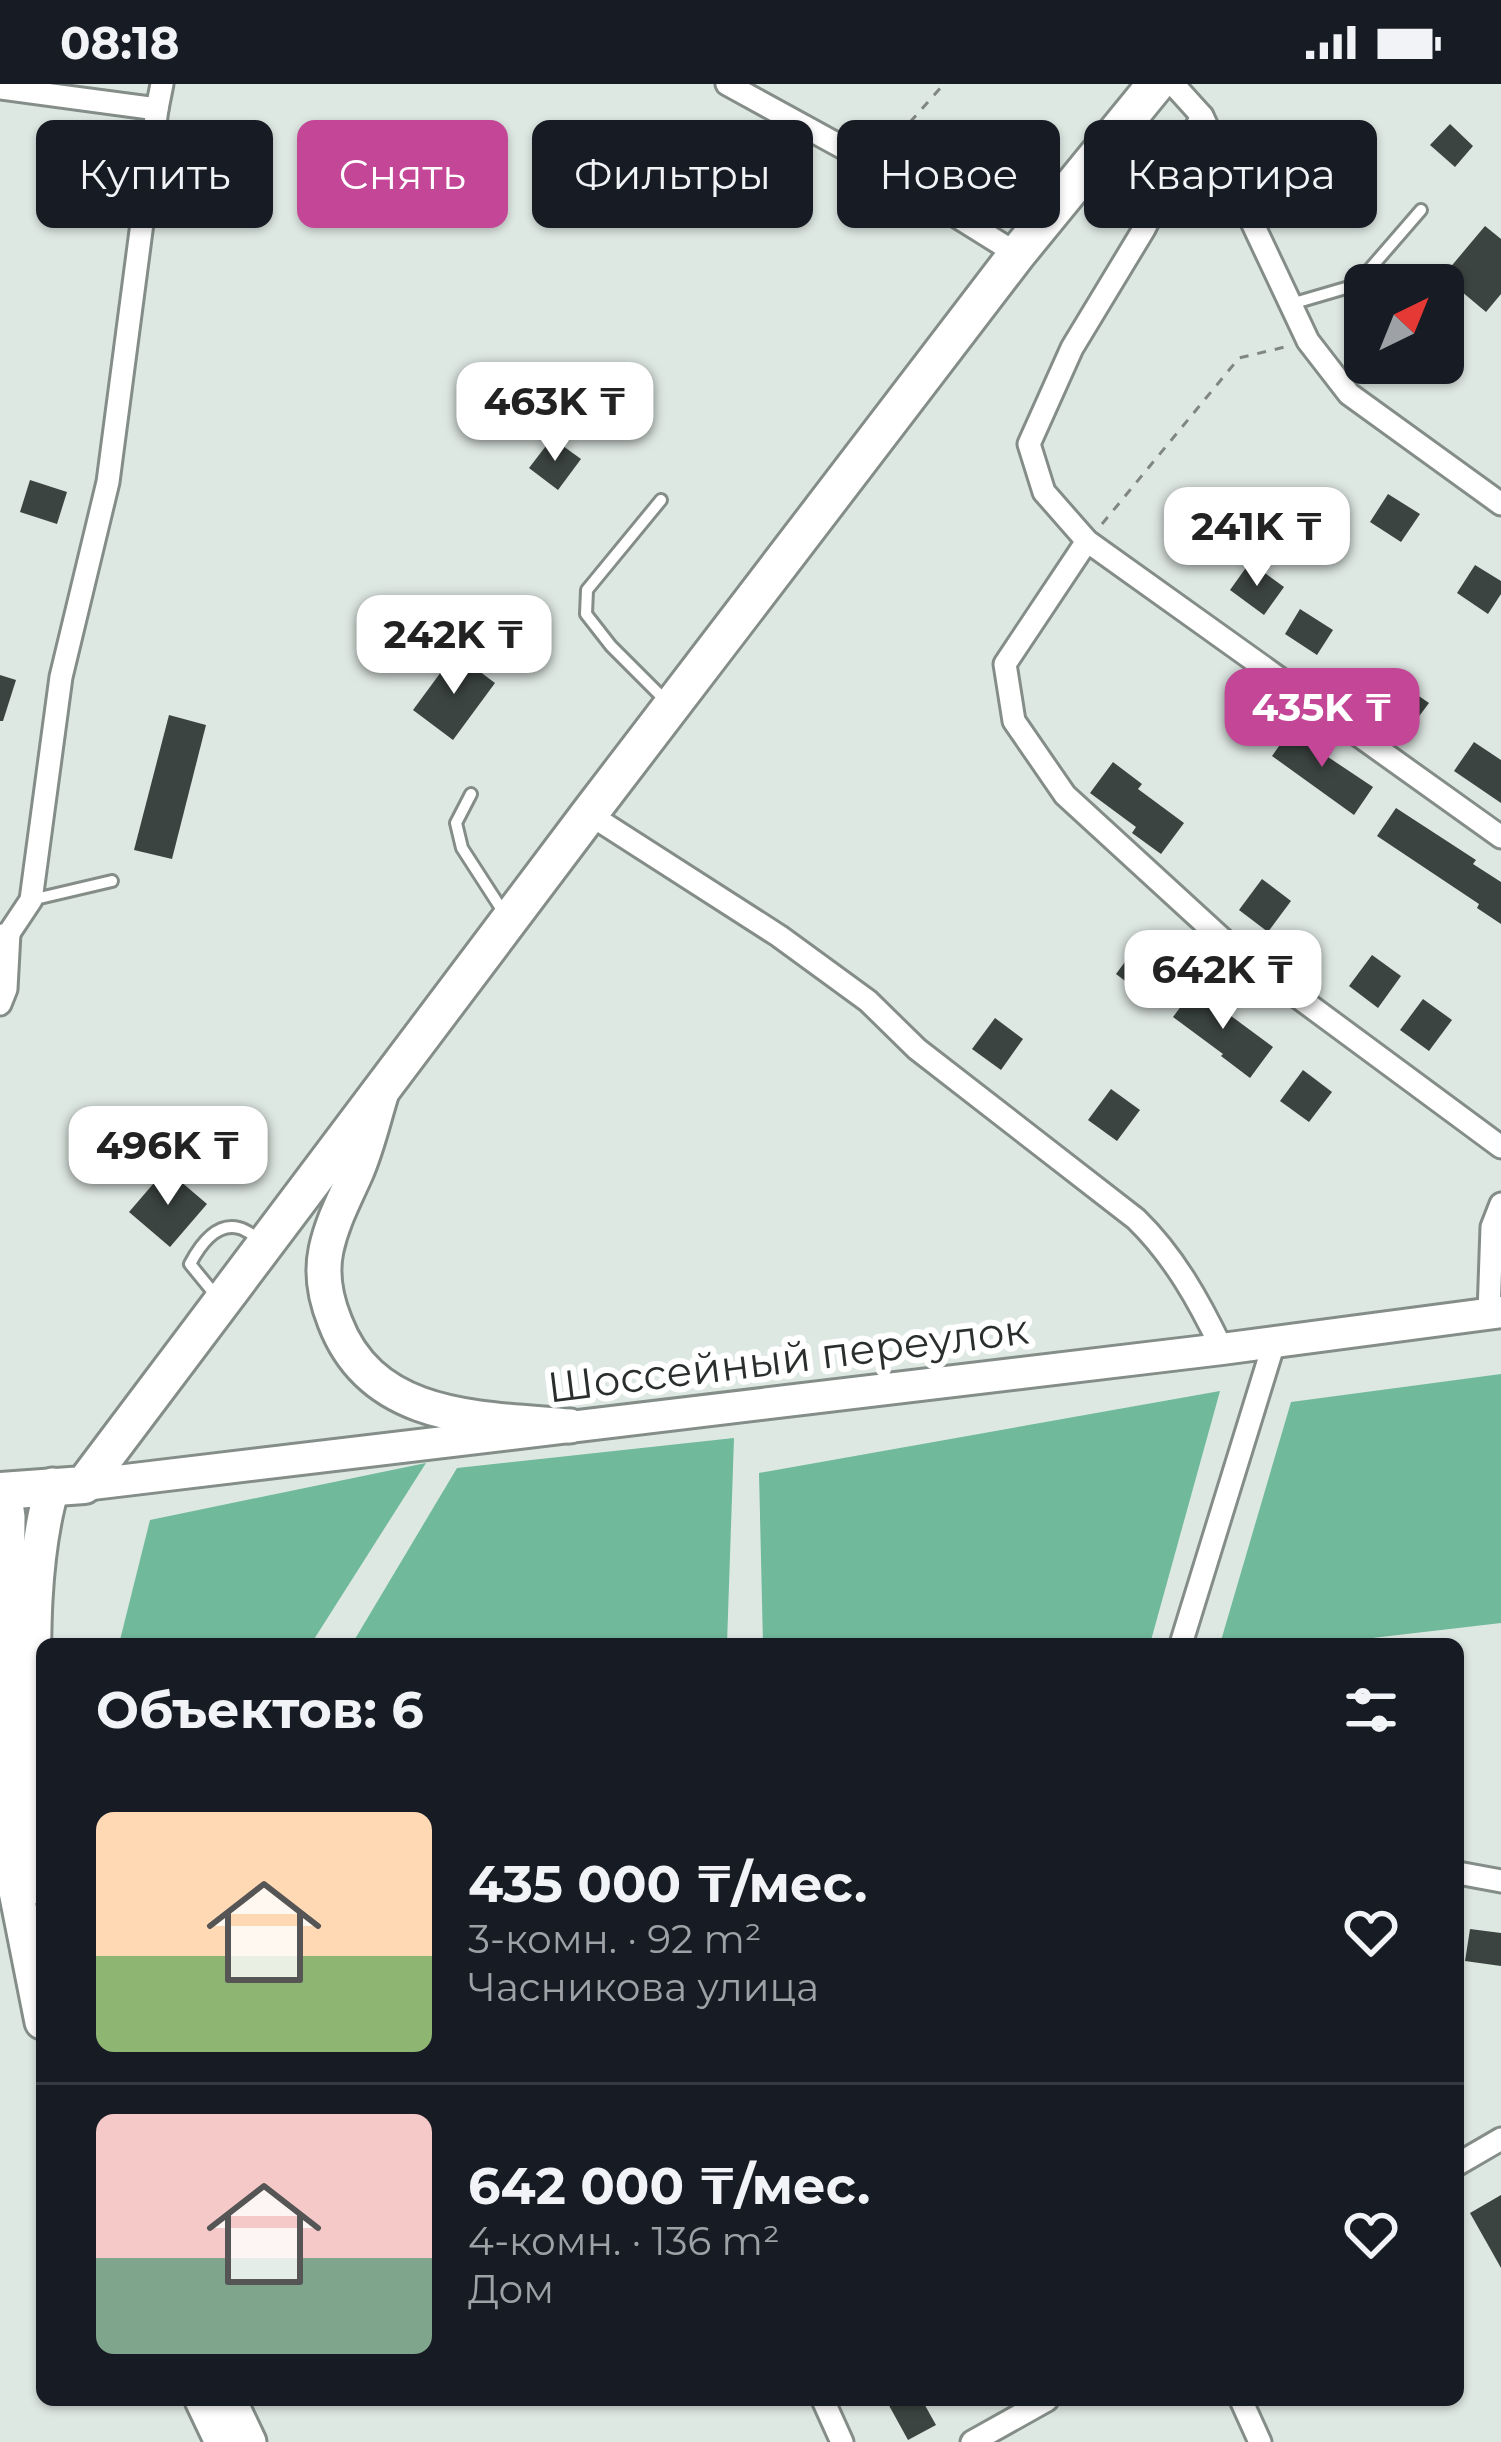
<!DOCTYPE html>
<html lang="ru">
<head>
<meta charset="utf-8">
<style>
  :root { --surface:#171b24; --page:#242831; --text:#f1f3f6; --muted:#9ea1a6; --line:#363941; --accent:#c44797 }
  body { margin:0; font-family:Montserrat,sans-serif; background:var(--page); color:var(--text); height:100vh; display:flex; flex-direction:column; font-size:45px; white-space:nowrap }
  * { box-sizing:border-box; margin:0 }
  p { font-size:39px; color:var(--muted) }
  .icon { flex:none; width:66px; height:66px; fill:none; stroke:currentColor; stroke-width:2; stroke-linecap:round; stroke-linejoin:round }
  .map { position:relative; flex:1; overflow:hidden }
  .drawer { position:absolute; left:36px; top:1554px; width:1428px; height:768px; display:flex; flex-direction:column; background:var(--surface); border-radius:18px; box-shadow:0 3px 9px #0004 }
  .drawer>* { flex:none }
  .guide { position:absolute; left:36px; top:36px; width:1431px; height:108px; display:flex; gap:24px }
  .needle { width:78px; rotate:43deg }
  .buttons { position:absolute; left:1344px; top:180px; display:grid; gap:24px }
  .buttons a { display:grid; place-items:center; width:120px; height:120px; border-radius:18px; background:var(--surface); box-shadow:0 3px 9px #0004; font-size:60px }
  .price { position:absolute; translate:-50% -102px; padding:0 27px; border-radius:24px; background:#fff; color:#222; font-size:39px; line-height:78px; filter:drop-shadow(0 3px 6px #0008) }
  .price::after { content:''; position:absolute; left:50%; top:72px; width:36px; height:27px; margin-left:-18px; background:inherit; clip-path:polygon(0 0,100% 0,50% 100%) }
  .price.selected { background:var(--accent); color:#fff }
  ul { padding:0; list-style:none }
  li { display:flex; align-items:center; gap:36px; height:300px; padding:0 60px }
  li+li { border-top:3px solid var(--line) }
  li span { display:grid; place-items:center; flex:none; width:336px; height:240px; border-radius:18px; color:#555 }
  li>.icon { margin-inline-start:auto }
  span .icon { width:144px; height:144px; fill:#fffc; stroke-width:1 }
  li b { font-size:51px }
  h2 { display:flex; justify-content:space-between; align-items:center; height:144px; padding:0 60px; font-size:51px }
  .pill { padding:0 42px; border-radius:18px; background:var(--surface); box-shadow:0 3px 9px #0004; font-size:42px; line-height:108px }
  .pill.selected { background:var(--accent); color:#fff }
  .status { display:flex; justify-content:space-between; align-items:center; height:84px; padding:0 60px; background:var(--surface); direction:ltr }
  .status svg { height:33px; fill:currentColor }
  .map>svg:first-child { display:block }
</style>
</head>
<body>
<div class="status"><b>08:18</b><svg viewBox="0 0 49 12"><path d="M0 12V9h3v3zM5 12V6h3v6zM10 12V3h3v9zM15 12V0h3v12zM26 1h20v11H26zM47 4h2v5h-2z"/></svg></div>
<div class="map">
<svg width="1501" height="2358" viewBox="0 0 1501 2358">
  <rect width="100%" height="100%" fill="#dee8e3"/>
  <g fill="#70b99a">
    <polygon points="1501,1290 1501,1539 1321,1560 1220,1560 1291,1318"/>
    <polygon points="1220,1307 1150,1560 763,1560 759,1389"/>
    <polygon points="734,1354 727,1560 352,1560 457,1384"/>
    <polygon points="426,1379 311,1560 119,1560 150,1436"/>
  </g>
  <g fill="#3b4440">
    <polygon points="1450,40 1473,62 1455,83 1430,61"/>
    <polygon points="1485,142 1501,155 1501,210 1486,228 1443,192"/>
    <polygon points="552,354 581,375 558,406 529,384"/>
    <polygon points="30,396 67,408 57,440 20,428"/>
    <polygon points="1388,410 1420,430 1401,458 1370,438"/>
    <polygon points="1250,478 1284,503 1264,531 1230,506"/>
    <polygon points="1475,481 1501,497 1501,510 1488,530 1457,509"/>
    <polygon points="1300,525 1333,546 1317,571 1285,550"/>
    <polygon points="455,569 495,599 453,656 413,626"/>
    <polygon points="0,591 16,596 3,637 0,637"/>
    <polygon points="1394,595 1429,619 1408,647 1374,622"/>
    <polygon points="169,631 206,641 172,775 134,766"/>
    <polygon points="1294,641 1332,668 1328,673 1373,703 1354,731 1272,672"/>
    <polygon points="1474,658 1501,676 1501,719 1454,687"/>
    <polygon points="1113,678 1142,700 1138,705 1184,739 1161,770 1132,749 1136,743 1090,709"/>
    <polygon points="1396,724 1476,776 1473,780 1501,798 1501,840 1477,824 1479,820 1377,752"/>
    <polygon points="1262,795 1291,817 1268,848 1239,826"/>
    <polygon points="1139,859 1167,880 1145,912 1116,890"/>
    <polygon points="1372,871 1401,892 1378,924 1349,902"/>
    <polygon points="1196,902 1225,923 1223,926 1273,963 1250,994 1221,972 1223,970 1173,933"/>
    <polygon points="1423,915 1452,936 1429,967 1400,946"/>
    <polygon points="995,934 1023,955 1001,986 972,965"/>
    <polygon points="1303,986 1332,1008 1309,1038 1280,1017"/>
    <polygon points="1111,1005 1140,1026 1117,1057 1088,1036"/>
    <polygon points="166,1085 207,1120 170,1163 129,1128"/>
    <polygon points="1470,1845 1501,1849 1501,1882 1465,1877"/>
    <polygon points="1501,2111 1501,2184 1470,2129"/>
    <polygon points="886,2316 922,2316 936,2341 908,2356"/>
  </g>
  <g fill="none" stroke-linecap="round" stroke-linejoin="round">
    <defs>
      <g id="lane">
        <polyline points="1291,220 1356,201 1421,126"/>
        <polyline points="661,416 587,506 586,530 611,562 665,616"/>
        <polyline points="471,710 456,739 462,764 504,829"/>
        <polyline points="31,816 112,797"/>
        <path d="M 217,1213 L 190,1180 C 199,1163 216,1138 239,1144 C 247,1146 252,1151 259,1155"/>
      </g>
      <g id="street">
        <polyline points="727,0 873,80 1017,170"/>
        <polyline points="1173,0 1202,32 1308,257 1349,310 1501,420"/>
        <polyline points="0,4 157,25 162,0"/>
        <polyline points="1202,32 1144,145 1072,264 1029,360 1044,408 1087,457 1501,753"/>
        <polyline points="1087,457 1005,580 1014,637 1065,711 1233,865 1501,1063"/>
        <path d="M 589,730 L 779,852 L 868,917 L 917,965 L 1136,1135 C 1174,1172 1199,1217 1222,1265"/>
        <polyline points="0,852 9,849 31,816 61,593 108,398 157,25"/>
        <polyline points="0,920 6,905 9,849"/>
        <polyline points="1489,1229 1492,1143 1501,1120"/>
        <polyline points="1181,1560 1274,1259"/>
        <polyline points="1458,1789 1501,1797"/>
        <polyline points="1458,2080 1501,2055"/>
        <polyline points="823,2316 842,2358"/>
        <polyline points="1241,2316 1260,2358"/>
        <polyline points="972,2358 1047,2316"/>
      </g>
      <polyline id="secondary" points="84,1401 1222,1265 1501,1228"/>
      <g id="primary">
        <path d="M 381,1011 C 373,1037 367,1064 356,1089 C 344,1116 332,1138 326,1166 C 321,1190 326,1216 335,1238 C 373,1338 481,1334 570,1342"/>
        <polyline points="4,1406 8,1433 6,1663 16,1807 42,1938"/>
        <path d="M 42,1804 C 34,1749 35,1694 34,1639 C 33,1564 31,1472 53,1401"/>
        <polyline points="202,2316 222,2358"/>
        <polyline points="229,2316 249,2358"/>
      </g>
      <g id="highway">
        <polyline points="0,1407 84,1401 589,730 1017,170 1156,0"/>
        <polyline points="0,1632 6,1666"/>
      </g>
    </defs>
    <use href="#lane" stroke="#848d88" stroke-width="16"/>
    <use href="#street" stroke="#848d88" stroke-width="27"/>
    <use href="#secondary" stroke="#848d88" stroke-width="36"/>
    <use href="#primary" stroke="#848d88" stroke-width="39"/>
    <use href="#highway" stroke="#848d88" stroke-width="42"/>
    <g stroke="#808683" stroke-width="3" stroke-dasharray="9 9" stroke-linecap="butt">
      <polyline points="886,65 944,0"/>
      <polyline points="1102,440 1239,274 1289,262"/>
    </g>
    <use href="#lane" stroke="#fff" stroke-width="10"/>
    <use href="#street" stroke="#fff" stroke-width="21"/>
    <use href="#secondary" stroke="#fff" stroke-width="30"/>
    <use href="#primary" stroke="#fff" stroke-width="33"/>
    <use href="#highway" stroke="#fff" stroke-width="36"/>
  </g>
  <g text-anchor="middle" stroke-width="12" stroke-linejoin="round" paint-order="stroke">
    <g font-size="42" fill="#2a2e2c" stroke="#fff">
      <text transform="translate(788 1274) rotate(-7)" y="15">Шоссейный переулок</text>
    </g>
  </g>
</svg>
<div class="buttons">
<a><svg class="needle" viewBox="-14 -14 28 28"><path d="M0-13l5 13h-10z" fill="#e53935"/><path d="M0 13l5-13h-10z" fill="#9ea1a6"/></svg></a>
</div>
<b class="price" style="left:555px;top:380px">463K ₸</b>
<b class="price" style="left:1257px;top:505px">241K ₸</b>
<b class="price" style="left:454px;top:613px">242K ₸</b>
<b class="price selected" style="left:1322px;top:686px">435K ₸</b>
<b class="price" style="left:1223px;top:948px">642K ₸</b>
<b class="price" style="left:168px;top:1124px">496K ₸</b>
<div class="guide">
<a class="pill">Купить</a>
<a class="pill selected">Снять</a>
<a class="pill">Фильтры</a>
<a class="pill">Новое</a>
<a class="pill">Квартира</a>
</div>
<section class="drawer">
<h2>Объектов: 6<svg class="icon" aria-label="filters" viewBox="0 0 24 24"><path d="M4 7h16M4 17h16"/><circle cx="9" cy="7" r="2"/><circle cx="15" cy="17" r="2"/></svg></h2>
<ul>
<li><span style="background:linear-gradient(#ffd9b3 60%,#8fb573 0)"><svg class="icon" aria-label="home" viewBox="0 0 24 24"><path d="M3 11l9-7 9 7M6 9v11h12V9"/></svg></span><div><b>435 000 ₸/мес.</b><p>3-комн. · 92 m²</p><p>Часникова улица</p></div><svg class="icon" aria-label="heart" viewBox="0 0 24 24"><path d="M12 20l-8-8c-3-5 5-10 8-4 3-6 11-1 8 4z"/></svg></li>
<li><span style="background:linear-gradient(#f6c9c9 60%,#7fa58c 0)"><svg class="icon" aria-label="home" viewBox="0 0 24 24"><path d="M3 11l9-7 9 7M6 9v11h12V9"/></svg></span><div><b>642 000 ₸/мес.</b><p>4-комн. · 136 m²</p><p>Дом</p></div><svg class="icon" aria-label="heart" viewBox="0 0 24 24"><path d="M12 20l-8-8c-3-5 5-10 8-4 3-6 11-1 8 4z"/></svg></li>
</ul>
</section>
</div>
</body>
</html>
